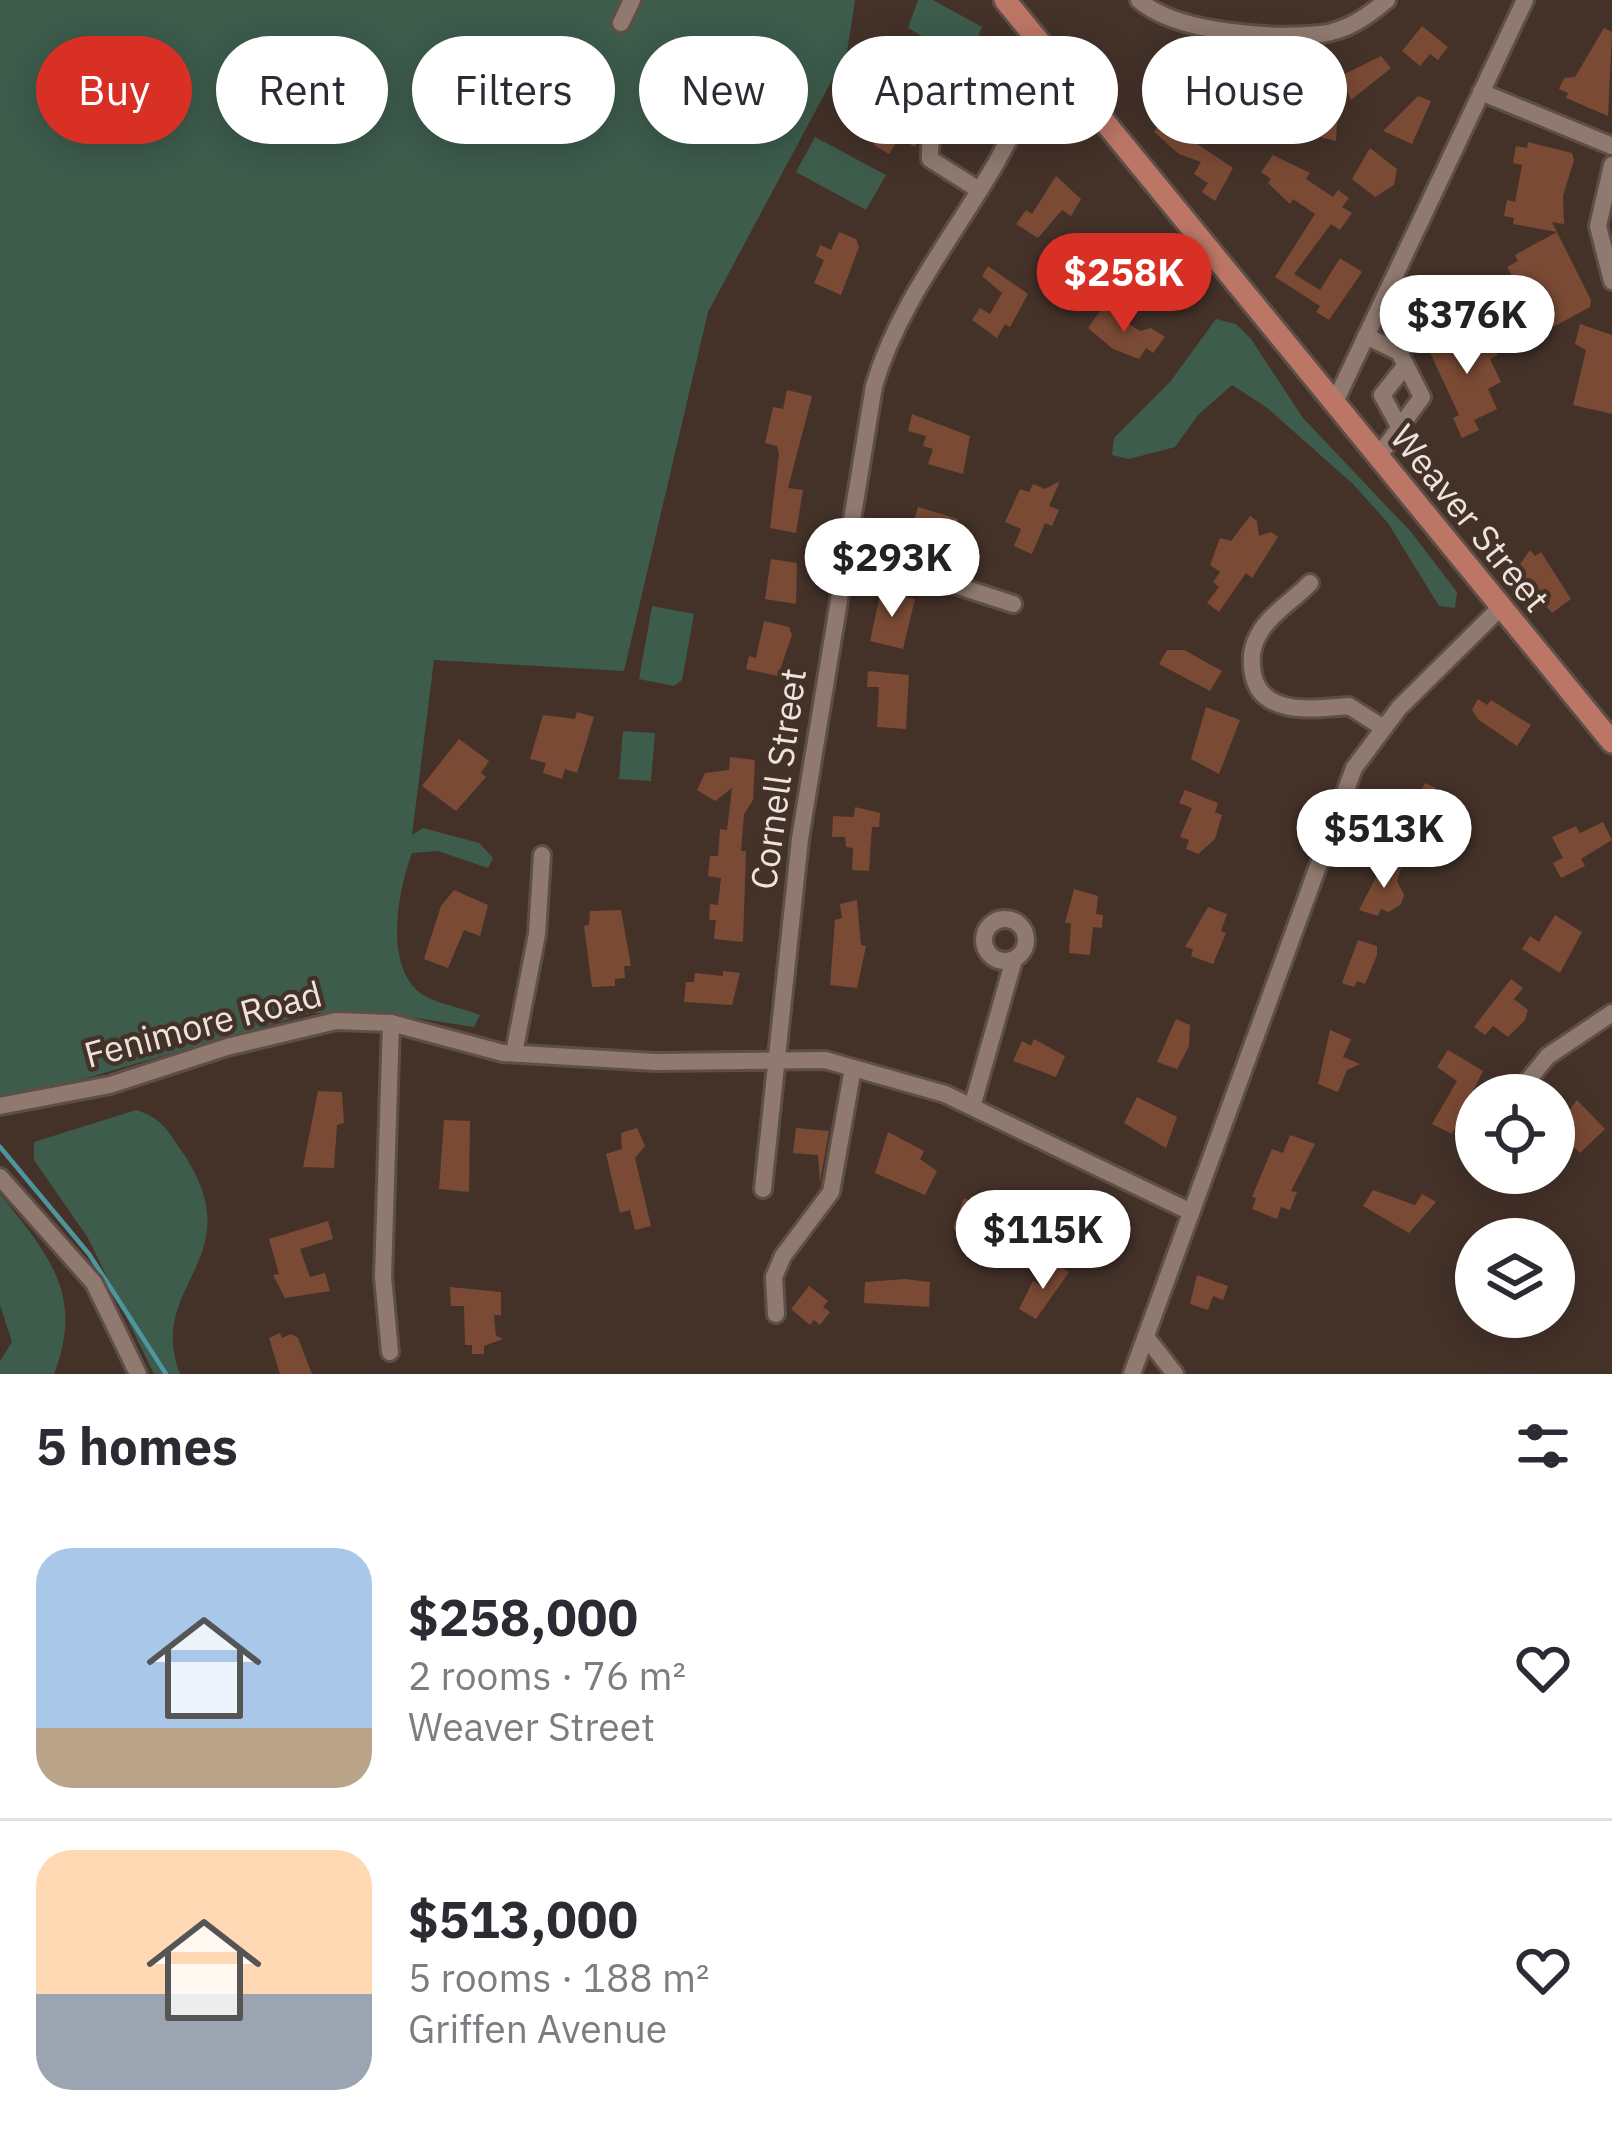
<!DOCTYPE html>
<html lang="en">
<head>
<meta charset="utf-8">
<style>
  :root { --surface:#fff; --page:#f2f2f3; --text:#2b2b33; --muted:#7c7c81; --line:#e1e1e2; --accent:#d93025 }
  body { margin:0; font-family:"IBM Plex Sans",sans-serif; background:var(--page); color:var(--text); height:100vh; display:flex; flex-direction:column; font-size:45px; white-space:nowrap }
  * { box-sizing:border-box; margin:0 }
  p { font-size:39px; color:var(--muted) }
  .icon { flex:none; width:66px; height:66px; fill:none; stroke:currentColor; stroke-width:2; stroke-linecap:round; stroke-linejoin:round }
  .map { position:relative; height:1374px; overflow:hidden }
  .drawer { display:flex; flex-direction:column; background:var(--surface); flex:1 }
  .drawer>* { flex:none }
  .guide { position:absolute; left:36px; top:36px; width:1542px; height:108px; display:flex; gap:24px }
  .fabs { position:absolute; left:1455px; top:1074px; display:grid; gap:24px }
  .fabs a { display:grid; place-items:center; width:120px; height:120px; border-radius:50%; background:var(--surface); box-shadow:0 6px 30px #0003; font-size:60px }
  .price { position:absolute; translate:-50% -102px; padding:0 27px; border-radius:42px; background:#fff; color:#222; font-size:39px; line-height:78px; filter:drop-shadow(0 3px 6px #0008) }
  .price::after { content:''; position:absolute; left:50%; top:72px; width:36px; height:27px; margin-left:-18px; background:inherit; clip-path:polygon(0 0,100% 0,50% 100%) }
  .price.on { background:var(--accent); color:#fff }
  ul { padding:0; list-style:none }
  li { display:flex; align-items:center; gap:36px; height:300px; padding:0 36px }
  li+li { border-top:3px solid var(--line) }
  li span { display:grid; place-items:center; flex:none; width:336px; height:240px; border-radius:36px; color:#555 }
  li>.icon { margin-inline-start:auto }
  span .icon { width:144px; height:144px; fill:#fffc; stroke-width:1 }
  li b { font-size:51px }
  h2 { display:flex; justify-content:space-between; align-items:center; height:144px; padding:0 36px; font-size:51px }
  .chip { padding:0 42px; border-radius:54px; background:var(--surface); box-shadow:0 6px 30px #0003; font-size:42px; line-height:108px }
  .chip.on { background:var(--accent); color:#fff }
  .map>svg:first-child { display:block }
</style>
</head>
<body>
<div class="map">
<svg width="1612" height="1374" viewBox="0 0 1612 1374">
  <rect width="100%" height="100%" fill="#443229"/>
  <g fill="#3d5c4c">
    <path d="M 0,0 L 855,0 L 847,52 L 708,312 L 624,671 L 434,660 L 412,835 L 423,828 L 479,843 L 493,858 L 488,868 L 438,851 L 412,853 C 397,893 383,972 425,996 C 441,1005 463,1008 480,1015 L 474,1027 L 390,1014 L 311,1013 L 0,1103 Z"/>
    <polygon points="918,0 933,0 982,27 970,57 964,60 908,28"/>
    <polygon points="815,137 886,175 866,210 796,172"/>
    <polygon points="1216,319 1236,324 1251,339 1303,418 1411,532 1457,592 1455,608 1439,606 1388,523 1353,484 1266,407 1232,385 1198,415 1175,447 1129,459 1112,455 1114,438 1170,382"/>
    <polygon points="652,606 694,614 682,680 674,686 639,679"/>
    <polygon points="623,731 655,733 651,781 619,779"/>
    <path d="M 136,1110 C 162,1118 168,1131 183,1153 C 254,1259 145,1283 180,1374 L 154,1374 L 88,1238 L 34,1160 L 34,1142 Z"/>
    <path d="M 0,1194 C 48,1254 85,1295 54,1374 L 0,1374 L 0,1361 L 12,1342 L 0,1305 Z"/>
  </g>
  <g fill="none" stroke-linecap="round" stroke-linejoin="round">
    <polyline stroke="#4d96a0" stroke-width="4.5" points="0,1147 89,1254 166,1374"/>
  </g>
  <g fill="#7a4a34">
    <polygon points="1422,26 1448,47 1438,60 1430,54 1420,66 1402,51"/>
    <polygon points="1604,28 1612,32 1608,116 1566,98 1568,93 1559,89 1564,78 1575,77"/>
    <polygon points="1381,56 1391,68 1351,100 1341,76"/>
    <polygon points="1195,62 1208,71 1217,63 1227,74 1206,92 1197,95 1187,85 1181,90 1173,81"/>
    <polygon points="921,75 949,92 928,115 915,147 899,138 889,154 874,145"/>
    <polygon points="1418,96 1431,101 1412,144 1383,131"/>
    <polygon points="1306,111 1327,113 1337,121 1336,141 1308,134"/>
    <polygon points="1163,120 1199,139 1196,143 1233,168 1215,201 1202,192 1208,183 1194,174 1201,162 1179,154 1154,132"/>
    <polygon points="1528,142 1572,153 1574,160 1563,196 1564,224 1552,222 1557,232 1513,224 1514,218 1504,216 1507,200 1515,202 1522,165 1513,163 1516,146 1527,148"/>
    <polygon points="1370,148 1397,169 1394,185 1375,197 1352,179"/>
    <polygon points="1273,155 1310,173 1306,179 1333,197 1338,190 1349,198 1342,207 1352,213 1340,230 1331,224 1294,274 1320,290 1340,258 1362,272 1329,320 1316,312 1320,306 1275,277 1315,214 1293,199 1290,204 1268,183 1271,179 1261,172"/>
    <polygon points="1056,176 1081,199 1071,216 1062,210 1038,238 1016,224 1026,210 1032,214"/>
    <polygon points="839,232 856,239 859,247 841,295 814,283 824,260 816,256 820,245 831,250"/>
    <polygon points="1557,232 1591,300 1590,307 1553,327 1528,283 1514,279 1507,267 1518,261 1515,255"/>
    <polygon points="988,266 1028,294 1010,327 1005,324 997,338 972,320 980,308 990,314 1002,293 982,276"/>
    <polygon points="1103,307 1140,331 1151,328 1165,337 1153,353 1146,348 1139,359 1113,349 1088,328"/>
    <polygon points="1580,324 1612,335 1612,414 1573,405 1586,350 1575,344"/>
    <polygon points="1453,332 1468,343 1479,337 1483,344 1490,340 1498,355 1490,359 1501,382 1488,389 1497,409 1474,420 1479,430 1462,438 1453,418 1459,415 1426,344"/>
    <polygon points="787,390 812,396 788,488 803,490 796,533 770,528 779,454 777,446 765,443 773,407 783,409"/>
    <polygon points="912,414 970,436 963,474 928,464 933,449 923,446 926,436 908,431"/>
    <polygon points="1060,481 1049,506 1059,510 1052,526 1045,523 1032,554 1014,546 1021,529 1005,522 1020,489 1029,492 1033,484 1045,489"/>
    <polygon points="918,507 958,519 954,537 961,539 953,564 933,558 940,537 912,528"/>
    <polygon points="1250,516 1257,521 1259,536 1271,532 1278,537 1252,578 1246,573 1219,612 1207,603 1219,587 1213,582 1220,572 1210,565 1220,538 1231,541"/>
    <polygon points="1530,550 1535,556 1541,552 1571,599 1552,613 1516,570"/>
    <polygon points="771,559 797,563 796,604 765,599"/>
    <polygon points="881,591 915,599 903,649 870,641"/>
    <polygon points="764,621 789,627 792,635 778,676 746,669 749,656 756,658"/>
    <polygon points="1167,650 1184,650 1222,671 1210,691 1159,664"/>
    <polygon points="868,671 909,675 906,729 877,727 879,687 867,687"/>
    <polygon points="1478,699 1487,705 1491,700 1531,725 1517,746 1479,720 1472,710"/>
    <polygon points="1206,707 1240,720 1219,774 1191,759"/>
    <polygon points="577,712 594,717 577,773 565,769 562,779 543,773 546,763 530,759 543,715 575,719"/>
    <polygon points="459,739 489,761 481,773 486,777 456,811 422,786"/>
    <polygon points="730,757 755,760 753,800 744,814 741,851 746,851 743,942 714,939 716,920 709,920 710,904 718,905 721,878 708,876 710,856 718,856 720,829 727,830 732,788 715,801 697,790 705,773 729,770"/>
    <polygon points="1425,783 1436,788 1431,800 1439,811 1429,833 1421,829 1413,846 1395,838"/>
    <polygon points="1185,790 1218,803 1215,812 1222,815 1215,839 1198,854 1186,849 1189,840 1180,837 1192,808 1179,803"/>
    <polygon points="855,807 880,813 879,827 872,827 869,871 852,870 853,848 846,847 845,837 832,837 833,816 854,817"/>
    <polygon points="1603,822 1612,840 1581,859 1585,866 1561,878 1553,863 1563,858 1552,837 1576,826 1580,833"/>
    <polygon points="1385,860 1402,865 1397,881 1404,895 1401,904 1389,912 1381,909 1378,916 1359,910"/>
    <polygon points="1074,889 1098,896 1096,914 1103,915 1102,928 1093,927 1090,955 1069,953 1071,923 1065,923"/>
    <polygon points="454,890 488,905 480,936 464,930 448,968 424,959 441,906"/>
    <polygon points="857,900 861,945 866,946 857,988 830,985 835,920 842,918 840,904"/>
    <polygon points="1208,907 1227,914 1221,931 1226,933 1213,964 1191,956 1193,949 1185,947"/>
    <polygon points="621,910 631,966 624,966 625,978 615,979 615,986 592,987 584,926 589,925 590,911"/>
    <polygon points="1555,915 1582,932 1560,973 1522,949 1530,936 1539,942"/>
    <polygon points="1358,940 1377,946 1377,955 1365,984 1357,981 1354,987 1342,983"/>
    <polygon points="723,971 740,973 732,1005 684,1002 686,982 694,982 695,973 723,976"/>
    <polygon points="1511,979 1523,988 1514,999 1528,1010 1525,1020 1508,1037 1493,1026 1485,1035 1474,1027"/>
    <polygon points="1176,1019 1190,1025 1189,1046 1177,1069 1157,1062"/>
    <polygon points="1330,1030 1351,1039 1343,1057 1360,1064 1347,1070 1338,1092 1318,1084"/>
    <polygon points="1034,1039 1065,1056 1056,1077 1013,1061 1022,1041 1031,1046"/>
    <polygon points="1448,1050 1483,1071 1452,1134 1432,1124 1457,1081 1437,1067"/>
    <polygon points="318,1091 342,1092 344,1123 337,1125 334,1168 303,1167"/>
    <polygon points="1137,1097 1177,1117 1166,1148 1124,1123"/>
    <polygon points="1577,1100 1605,1129 1580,1153 1568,1141 1554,1154 1554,1130"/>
    <polygon points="444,1120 470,1121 469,1192 439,1189"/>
    <polygon points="637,1128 645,1146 635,1158 651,1226 635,1230 630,1210 620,1213 606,1154 622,1149 621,1133"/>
    <polygon points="796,1128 829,1131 820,1182 818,1155 793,1153"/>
    <polygon points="888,1132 924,1151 920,1159 937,1171 925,1195 875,1173"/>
    <polygon points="1290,1135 1315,1144 1291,1191 1297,1192 1290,1210 1281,1207 1277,1219 1252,1209 1256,1198 1252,1197 1272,1149 1283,1153"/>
    <polygon points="1373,1190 1415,1205 1422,1194 1436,1202 1409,1233 1363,1206"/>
    <polygon points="964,1198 1011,1218 1001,1245 979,1238 977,1242 953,1227"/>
    <polygon points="1059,1204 1093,1219 1089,1228 1101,1233 1094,1248 1072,1238 1071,1242 1036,1222 1043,1207 1055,1213"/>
    <polygon points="328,1221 333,1239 300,1249 310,1277 325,1273 330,1291 285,1298 273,1275 279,1274 269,1239"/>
    <polygon points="1054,1263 1069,1272 1036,1319 1019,1309 1033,1281 1041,1286"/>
    <polygon points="1197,1275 1228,1286 1223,1300 1213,1296 1208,1310 1190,1304"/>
    <polygon points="904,1279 930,1282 929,1307 864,1303 865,1282"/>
    <polygon points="809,1286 828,1301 823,1307 830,1312 820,1325 814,1320 810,1325 791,1309"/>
    <polygon points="450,1287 501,1292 501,1315 494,1315 496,1336 503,1339 484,1346 484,1354 472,1354 472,1345 465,1345 464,1306 451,1306"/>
    <polygon points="280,1333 282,1338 291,1334 298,1338 312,1374 280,1374 269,1338"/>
  </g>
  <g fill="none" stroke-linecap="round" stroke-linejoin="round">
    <defs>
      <g id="minor">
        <path d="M 1139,0 C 1176,33 1272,39 1321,34 C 1347,31 1368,16 1387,0"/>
        <polyline points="621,23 632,0"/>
        <polyline points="1481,92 1612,146"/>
        <polyline points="1612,165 1598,226 1612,281"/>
        <path d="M 979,190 L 930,159 C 926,103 989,73 1036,84"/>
        <polyline points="1366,336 1399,352 1422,397 1378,457"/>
        <path d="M 1399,352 C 1417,329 1444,312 1473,321"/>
        <polyline points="1334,404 1525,0"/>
        <polyline points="1400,428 1382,395 1406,365"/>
        <polyline points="845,549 1013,604"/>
        <path d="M 1310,583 C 1295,599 1274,611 1262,629 C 1252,644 1250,657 1253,674 C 1261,717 1316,709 1349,706 L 1382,727"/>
        <circle cx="1005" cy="940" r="21"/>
        <polyline points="514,1053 537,934 542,855"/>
        <polyline points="1516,1095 1548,1056 1612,1013"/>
        <polyline points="0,1106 110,1085 227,1047 336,1021 391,1023 503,1053 656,1062 825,1060 945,1094 1191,1212"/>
        <polyline points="972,1107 1013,963"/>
        <polyline points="0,1177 94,1283 138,1374"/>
        <path d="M 763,1189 L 800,839 L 874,386 C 898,304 954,236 996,163 C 1016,128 1033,91 1050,53"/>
        <polyline points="776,1314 774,1277 783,1256 831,1192 853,1068"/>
        <polyline points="1146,1337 1175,1374"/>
        <polyline points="390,1352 383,1277 391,1023"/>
        <polyline points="1132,1374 1354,768 1399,708 1501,607"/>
      </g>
      <polyline id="major" points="1005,0 1612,742"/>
    </defs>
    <use href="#minor" stroke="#5d4e47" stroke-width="22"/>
    <use href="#major" stroke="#5d4e47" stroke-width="27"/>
    <use href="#minor" stroke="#907a70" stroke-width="16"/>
    <use href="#major" stroke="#bc7666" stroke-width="21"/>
  </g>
  <g text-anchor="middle" stroke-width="9" stroke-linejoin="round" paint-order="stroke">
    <g font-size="36" fill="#efe3de" stroke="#443229">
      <text transform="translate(1470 518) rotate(51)" y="13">Weaver Street</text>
      <text transform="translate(778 779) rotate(-82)" y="13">Cornell Street</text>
      <text transform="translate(203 1024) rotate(-15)" y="13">Fenimore Road</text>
    </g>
  </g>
</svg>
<div class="fabs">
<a><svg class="icon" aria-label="locate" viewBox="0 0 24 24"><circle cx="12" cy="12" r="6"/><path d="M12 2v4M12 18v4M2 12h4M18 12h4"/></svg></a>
<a><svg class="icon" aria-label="layers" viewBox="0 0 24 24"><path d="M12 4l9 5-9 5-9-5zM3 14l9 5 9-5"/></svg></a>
</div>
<b class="price on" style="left:1124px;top:335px">$258K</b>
<b class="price" style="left:1467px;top:377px">$376K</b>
<b class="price" style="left:892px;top:620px">$293K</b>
<b class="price" style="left:1384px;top:891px">$513K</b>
<b class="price" style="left:1043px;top:1292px">$115K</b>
<div class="guide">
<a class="chip on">Buy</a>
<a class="chip">Rent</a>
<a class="chip">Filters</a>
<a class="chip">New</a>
<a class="chip">Apartment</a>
<a class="chip">House</a>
</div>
</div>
<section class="drawer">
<h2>5 homes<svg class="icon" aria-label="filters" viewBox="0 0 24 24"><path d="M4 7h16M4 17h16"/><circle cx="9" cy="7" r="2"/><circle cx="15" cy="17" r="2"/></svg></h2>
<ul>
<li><span style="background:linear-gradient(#a9c7e8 75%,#b9a48a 0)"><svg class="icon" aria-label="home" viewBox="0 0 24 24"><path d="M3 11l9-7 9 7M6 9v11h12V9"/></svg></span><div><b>$258,000</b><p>2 rooms · 76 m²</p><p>Weaver Street</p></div><svg class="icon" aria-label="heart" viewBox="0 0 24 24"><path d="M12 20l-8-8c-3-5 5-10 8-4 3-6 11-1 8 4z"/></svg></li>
<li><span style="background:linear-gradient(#ffd9b3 60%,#9aa5b1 0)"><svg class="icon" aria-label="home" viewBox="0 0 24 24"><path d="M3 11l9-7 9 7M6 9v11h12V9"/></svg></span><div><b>$513,000</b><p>5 rooms · 188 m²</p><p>Griffen Avenue</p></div><svg class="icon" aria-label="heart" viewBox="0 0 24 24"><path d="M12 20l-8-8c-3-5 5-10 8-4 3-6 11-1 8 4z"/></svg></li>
</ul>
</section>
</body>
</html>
